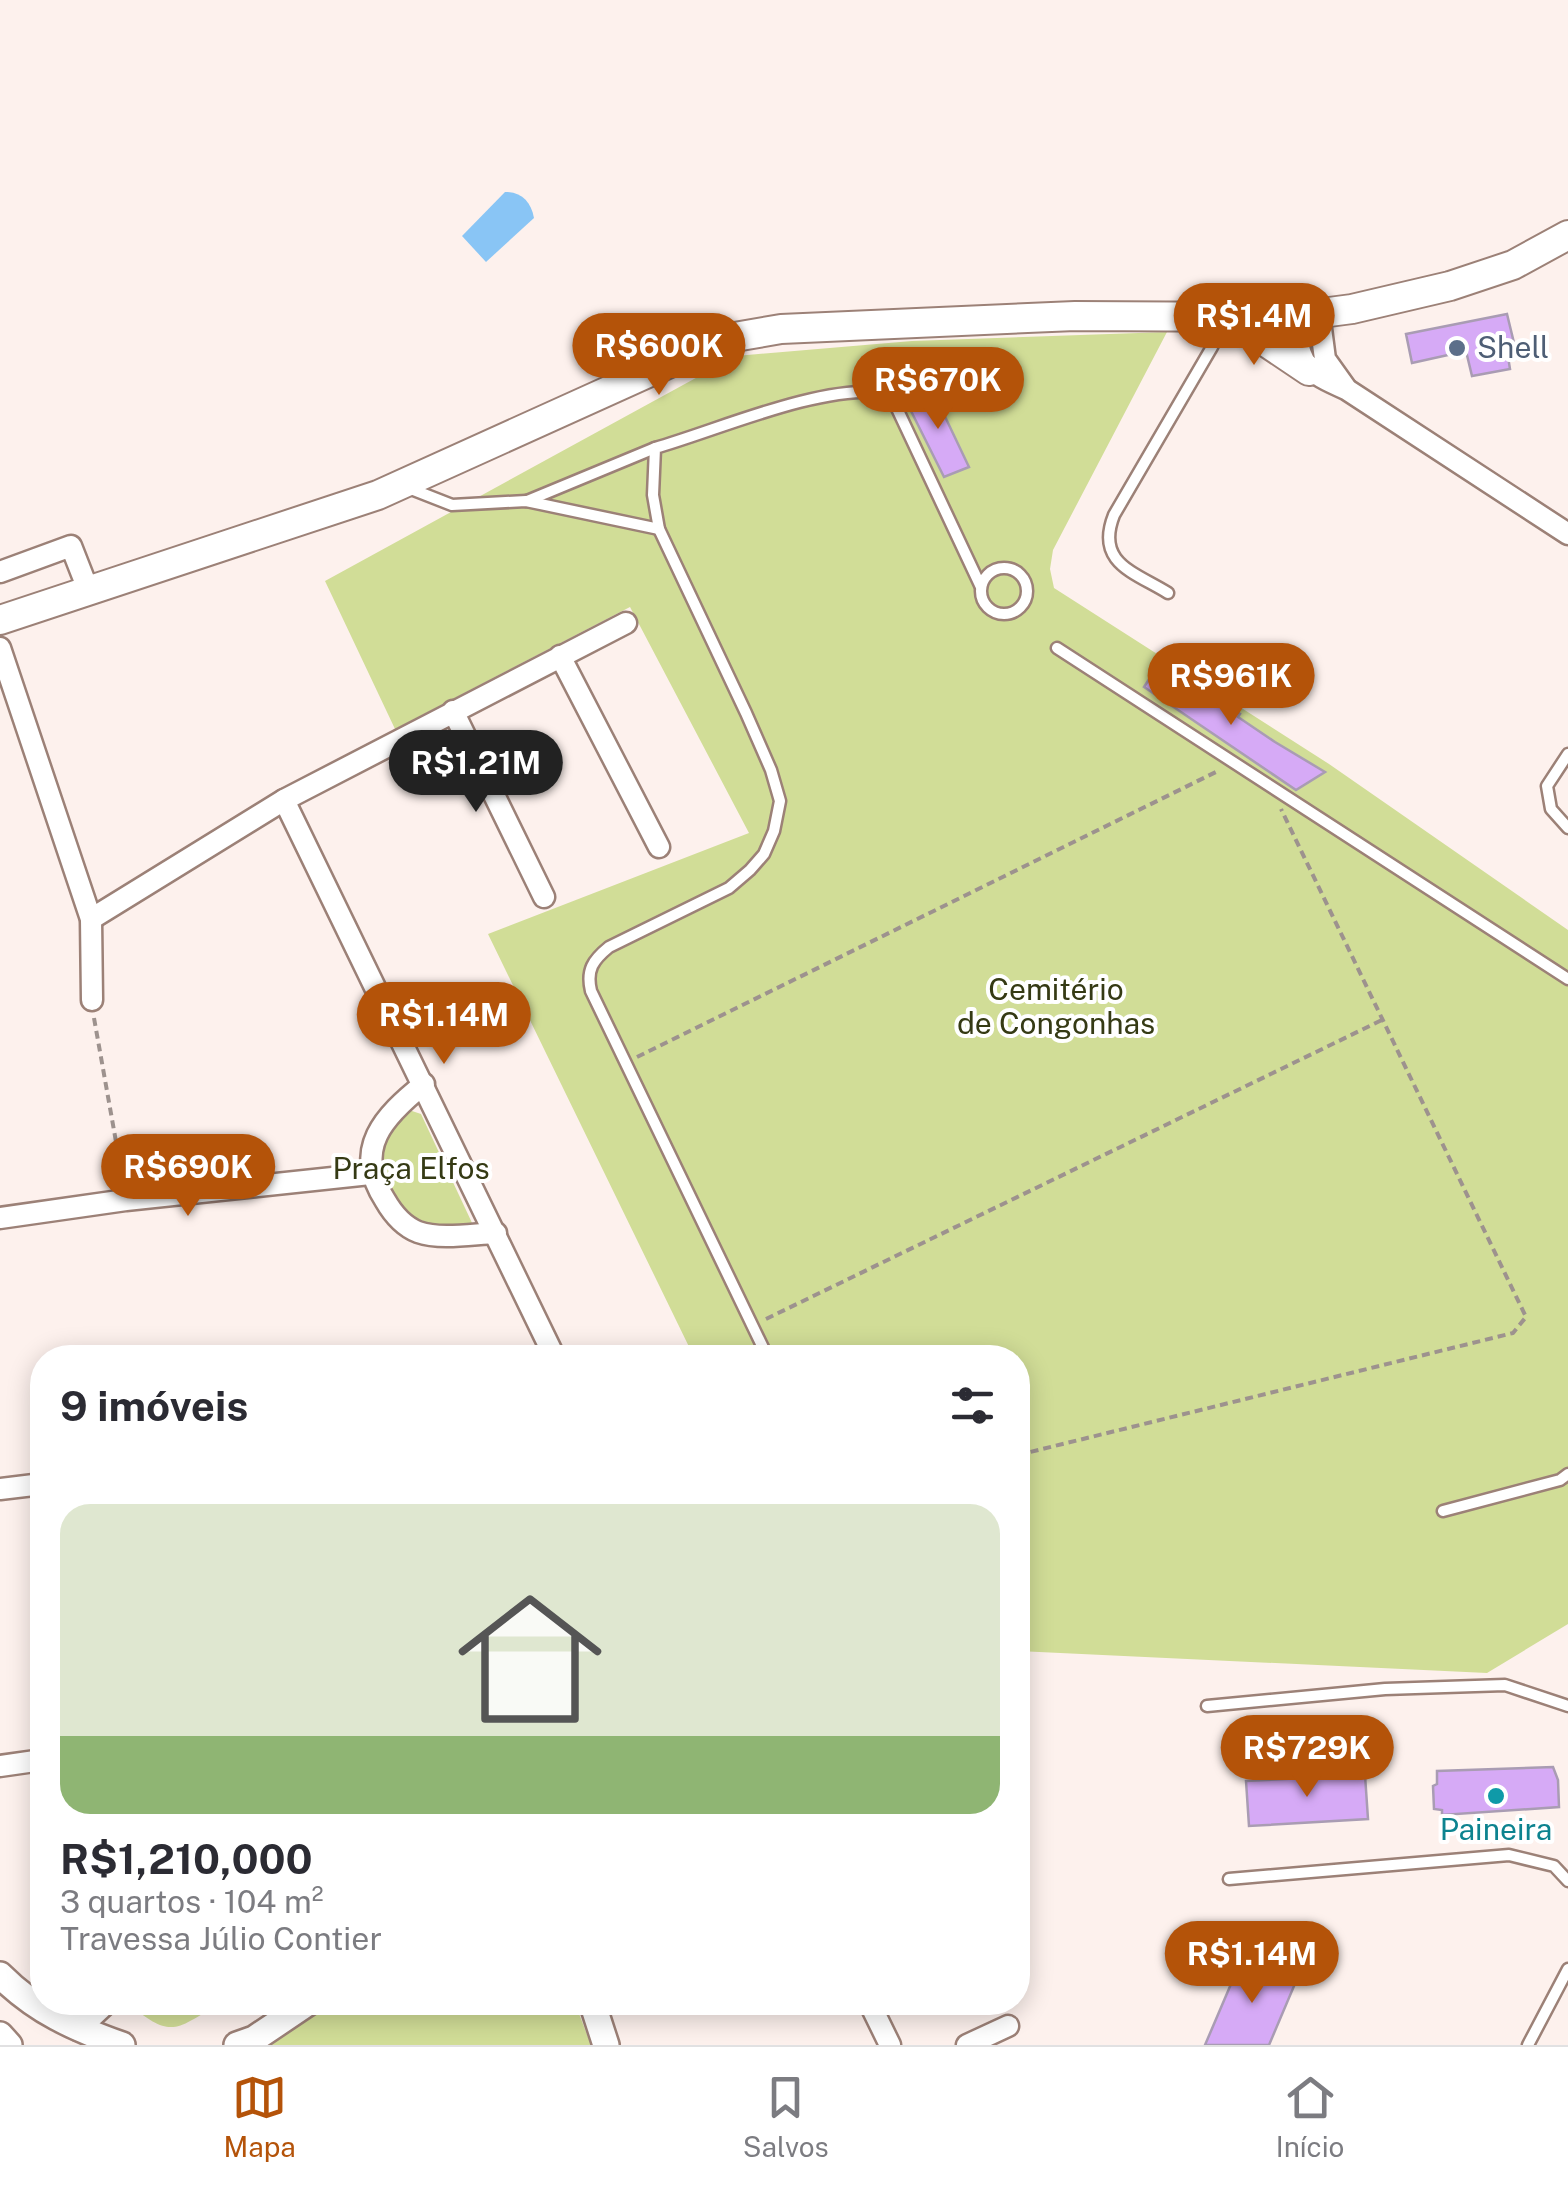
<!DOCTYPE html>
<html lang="pt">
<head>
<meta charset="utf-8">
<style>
  :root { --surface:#fff; --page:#f2f2f3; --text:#2b2b33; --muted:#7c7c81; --line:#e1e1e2; --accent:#b45309 }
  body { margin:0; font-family:"Public Sans",sans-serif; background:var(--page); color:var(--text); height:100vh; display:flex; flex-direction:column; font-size:38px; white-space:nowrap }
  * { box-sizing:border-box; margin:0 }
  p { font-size:32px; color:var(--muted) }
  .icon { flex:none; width:55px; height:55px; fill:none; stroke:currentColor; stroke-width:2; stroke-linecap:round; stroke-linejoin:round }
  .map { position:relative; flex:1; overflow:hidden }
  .side { position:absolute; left:30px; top:1345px; width:1000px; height:670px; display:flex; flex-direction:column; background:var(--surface); border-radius:40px; box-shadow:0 5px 25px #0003 }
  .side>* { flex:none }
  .price { position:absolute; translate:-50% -85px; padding:0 22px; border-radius:35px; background:var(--accent); color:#fff; font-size:32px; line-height:65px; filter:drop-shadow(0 2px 5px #0008) }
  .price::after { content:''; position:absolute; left:50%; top:60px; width:30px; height:22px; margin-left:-15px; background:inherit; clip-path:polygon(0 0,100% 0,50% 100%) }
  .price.on { background:#222; color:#fff }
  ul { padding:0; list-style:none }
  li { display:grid; align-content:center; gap:20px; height:530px; padding:0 30px }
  li span { display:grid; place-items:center; height:310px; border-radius:30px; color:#555 }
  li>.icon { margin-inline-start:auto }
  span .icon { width:180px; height:180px; fill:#fffc; stroke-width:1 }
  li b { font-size:42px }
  h2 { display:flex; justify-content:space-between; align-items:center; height:120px; padding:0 30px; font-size:42px }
  .dock { display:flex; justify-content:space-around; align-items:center; height:140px; border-top:2px solid var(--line); background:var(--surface); font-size:28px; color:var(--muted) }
  .dock a { display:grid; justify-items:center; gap:5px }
  .dock .on { color:var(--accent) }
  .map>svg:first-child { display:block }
</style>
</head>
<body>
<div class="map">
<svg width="1568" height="2045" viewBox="0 0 1568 2045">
  <rect width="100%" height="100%" fill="#fdf1ed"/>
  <g fill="#d1dd97">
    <polygon points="1167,332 1053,550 1050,569 1054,588 1329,764 1568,930 1568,1624 1487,1673 1018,1651 1018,1358 694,1357 488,934 749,833 630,607 395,729 325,581 736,356 912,341"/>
    <polygon points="409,1110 421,1114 473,1225 415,1224 381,1180 381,1137"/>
    <path d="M 127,2003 L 127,2002 L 220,2003 C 174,2031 172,2039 127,2003 Z"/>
    <polygon points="331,2003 575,2003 591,2045 271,2045"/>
  </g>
  <path fill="#89c5f5" d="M 505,192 C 522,192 531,202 534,218 L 486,262 L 462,236 Z"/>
  <g fill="#d6aaf6" stroke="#a99cb3" stroke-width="2.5">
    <polygon points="1507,314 1514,343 1506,344 1510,369 1472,376 1466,351 1412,363 1406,334"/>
    <polygon points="929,383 969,467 944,477 908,405"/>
    <polygon points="1159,664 1240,714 1238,717 1275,742 1325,772 1296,790 1144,687"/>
    <polygon points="1553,1767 1558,1780 1559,1807 1442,1815 1442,1810 1434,1809 1433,1786 1437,1784 1437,1771"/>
    <polygon points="1365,1775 1368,1819 1249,1826 1246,1781"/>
    <polygon points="1243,1956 1297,1979 1269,2045 1205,2045"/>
  </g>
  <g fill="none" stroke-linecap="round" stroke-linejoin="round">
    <defs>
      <g id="service">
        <polyline points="406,487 452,505 526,501 659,529"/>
        <polyline points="527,501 655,448"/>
        <circle cx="1004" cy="591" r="23"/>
        <path d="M 1168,593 C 1134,572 1095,563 1114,515 L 1212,347 L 1225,318"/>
        <polyline points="1057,648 1568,979"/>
        <polyline points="1568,754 1547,786 1551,809 1568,828"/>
        <path d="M 768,1358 L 591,991 C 586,970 593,960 609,947 L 729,888 L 750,870 L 764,854 L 774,831 L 780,801 L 771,770 L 746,713 L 659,529 L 653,495 L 655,448 C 721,429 816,386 884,392 L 894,402 L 981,587"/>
        <polyline points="1443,1511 1560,1480 1568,1474"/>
        <polyline points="1207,1706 1385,1689 1505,1685 1568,1706"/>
        <polyline points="1229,1879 1509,1855 1554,1866 1568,1881"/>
        <polyline points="1528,2045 1568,1969"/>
      </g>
      <g id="minor">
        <polyline points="1319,313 1325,359 1345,387"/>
        <path d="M 1291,317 C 1304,365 1298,368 1346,389 L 1568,534"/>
        <polyline points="0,572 71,546 89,592"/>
        <polyline points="0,648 91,919 92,1000"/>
        <polyline points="560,656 659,847"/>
        <polyline points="453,711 544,897"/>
        <polyline points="284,800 555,1358"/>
        <polyline points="91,919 284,800 626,623"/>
        <path d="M 424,1084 C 384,1116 352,1149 385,1200 C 393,1214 403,1226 418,1232 C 441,1240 472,1234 496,1233"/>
        <polyline points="0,1218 126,1200 370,1174"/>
        <polyline points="0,1489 42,1484"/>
        <polyline points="0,1766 42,1760"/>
        <polyline points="869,2002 890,2045"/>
        <polyline points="78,2030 108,2002"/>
        <polyline points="967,2045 1008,2026"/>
      </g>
      <g id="tertiary">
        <path d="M 0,1975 C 36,2011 74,2028 122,2045"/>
        <polyline points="592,2002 606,2045"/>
        <polyline points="0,2035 9,2045"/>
        <polyline points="237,2045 254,2039 309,2002"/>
      </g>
      <g id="secondary">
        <polyline points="1230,318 1309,371"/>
        <polyline points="0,620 378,495 723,339 781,329 1075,316 1291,317 1352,309 1450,286 1513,265 1568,235"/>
      </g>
    </defs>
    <use href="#service" stroke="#9c8177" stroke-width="15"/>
    <use href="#minor" stroke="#9c8177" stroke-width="25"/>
    <use href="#tertiary" stroke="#9c8177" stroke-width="30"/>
    <use href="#secondary" stroke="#9c8177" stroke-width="32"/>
    <g stroke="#9d928e" stroke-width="4" stroke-dasharray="8 5" stroke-linecap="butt">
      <polyline points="897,386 951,362"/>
      <polyline points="94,1018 123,1181"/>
      <polyline points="637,1057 1220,770"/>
      <polyline points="766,1319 1382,1020"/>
      <polyline points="1018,1455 1513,1333 1526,1317 1281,809"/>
    </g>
    <use href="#service" stroke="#fff" stroke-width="10"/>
    <use href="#minor" stroke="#fff" stroke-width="20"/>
    <use href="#tertiary" stroke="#fff" stroke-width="25"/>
    <use href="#secondary" stroke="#fff" stroke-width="28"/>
  </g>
  <circle fill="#5c6f8a" stroke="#fff" stroke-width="4" cx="1457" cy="348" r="10"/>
  <circle fill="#0f9aa8" stroke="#fff" stroke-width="4" cx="1496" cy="1796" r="10"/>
  <g text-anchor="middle" stroke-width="8" stroke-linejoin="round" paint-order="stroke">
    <g font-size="30" fill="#4e5e75" stroke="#fff" text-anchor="start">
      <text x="1477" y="358">Shell</text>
    </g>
    <g font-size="30" fill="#353a14" stroke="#fff">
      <text x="1056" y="1000">Cemitério<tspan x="1056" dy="34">de Congonhas</tspan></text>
      <text x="411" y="1179">Praça Elfos</text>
    </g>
    <g font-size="30" fill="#0d838f" stroke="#fff">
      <text x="1496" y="1840">Paineira</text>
    </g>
  </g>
</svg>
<b class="price" style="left:1254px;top:368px">R$1.4M</b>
<b class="price" style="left:659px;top:398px">R$600K</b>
<b class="price" style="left:938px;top:432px">R$670K</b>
<b class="price" style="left:1231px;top:728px">R$961K</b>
<b class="price on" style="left:476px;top:815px">R$1.21M</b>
<b class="price" style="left:444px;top:1067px">R$1.14M</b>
<b class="price" style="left:188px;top:1219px">R$690K</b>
<b class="price" style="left:1307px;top:1800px">R$729K</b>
<b class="price" style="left:1252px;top:2006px">R$1.14M</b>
<section class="side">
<h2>9 imóveis<svg class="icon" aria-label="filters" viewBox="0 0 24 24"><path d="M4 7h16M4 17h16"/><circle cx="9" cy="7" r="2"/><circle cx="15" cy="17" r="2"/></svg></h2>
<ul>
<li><span style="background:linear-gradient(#dfe7d0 75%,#8fb573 0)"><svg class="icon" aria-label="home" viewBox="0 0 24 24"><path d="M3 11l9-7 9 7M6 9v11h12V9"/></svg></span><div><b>R$1,210,000</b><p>3 quartos · 104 m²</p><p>Travessa Júlio Contier</p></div></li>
</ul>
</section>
</div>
<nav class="dock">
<a class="on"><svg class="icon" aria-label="map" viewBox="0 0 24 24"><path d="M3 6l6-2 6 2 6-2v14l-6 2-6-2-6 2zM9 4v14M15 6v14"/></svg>Mapa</a>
<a><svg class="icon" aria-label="saved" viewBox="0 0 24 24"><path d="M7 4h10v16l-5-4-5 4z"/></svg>Salvos</a>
<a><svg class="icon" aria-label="home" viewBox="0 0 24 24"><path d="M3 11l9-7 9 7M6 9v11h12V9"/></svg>Início</a>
</nav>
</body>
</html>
